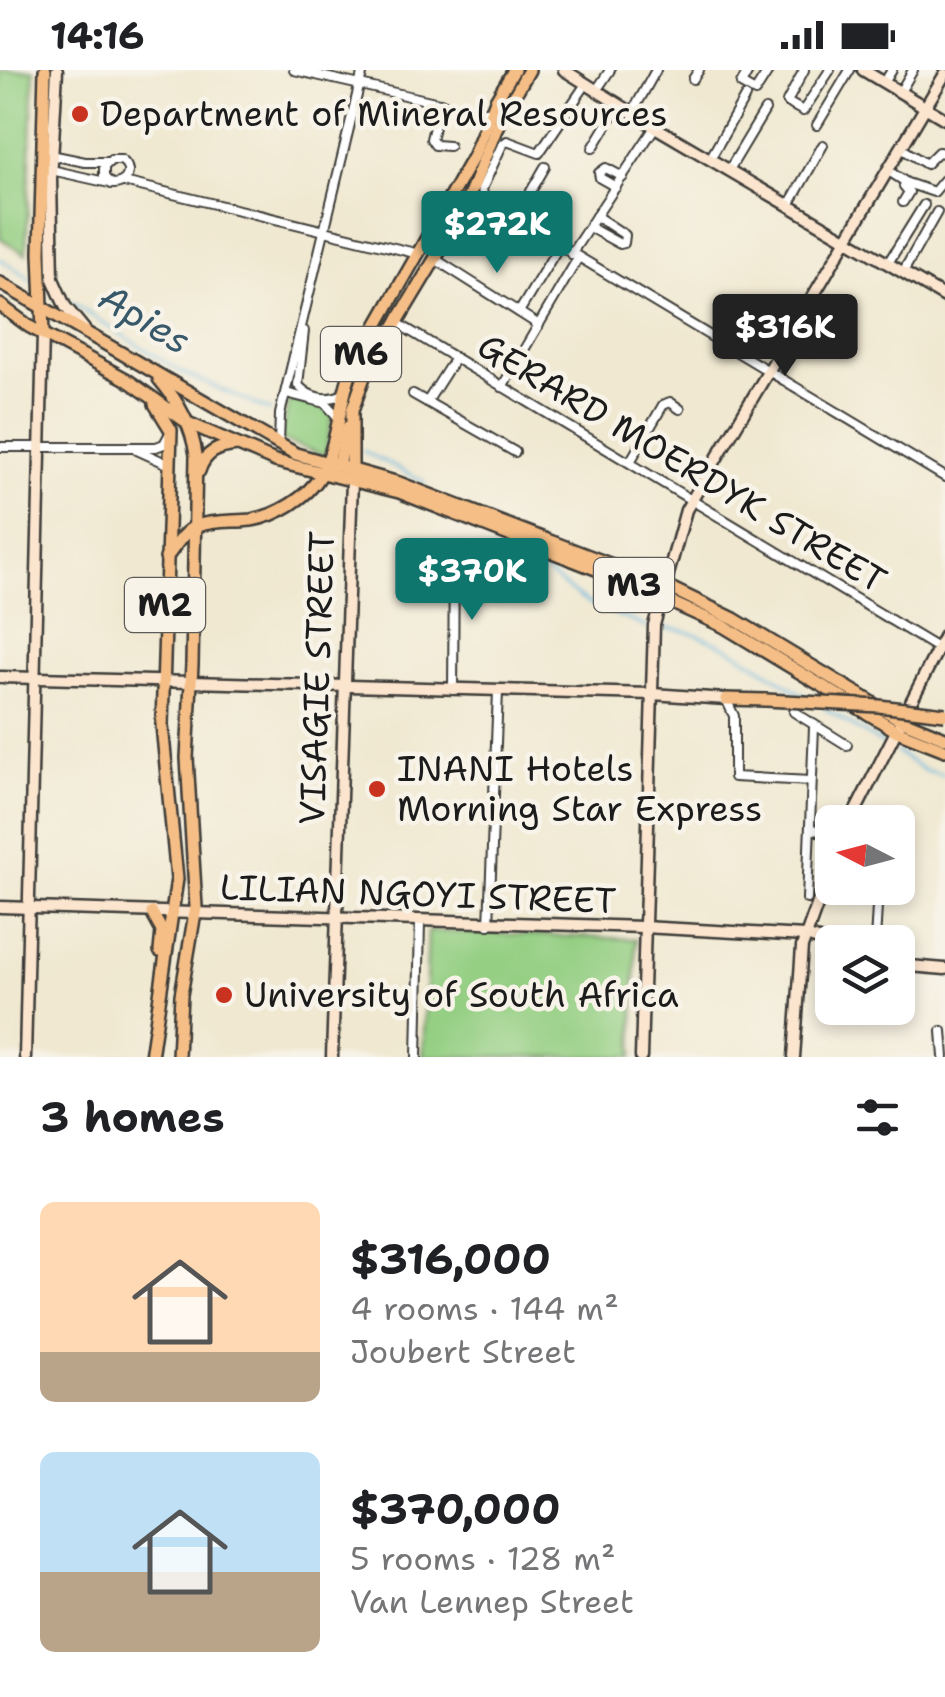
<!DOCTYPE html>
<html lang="en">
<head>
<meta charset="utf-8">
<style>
  :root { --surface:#fff; --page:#f6f6f6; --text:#202124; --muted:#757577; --accent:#0f766e }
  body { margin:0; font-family:"Shantell Sans",sans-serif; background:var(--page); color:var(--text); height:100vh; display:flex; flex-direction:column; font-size:38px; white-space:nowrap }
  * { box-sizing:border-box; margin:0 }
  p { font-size:32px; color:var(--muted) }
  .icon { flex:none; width:55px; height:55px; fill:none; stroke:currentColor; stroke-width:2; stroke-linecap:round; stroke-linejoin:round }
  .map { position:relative; height:987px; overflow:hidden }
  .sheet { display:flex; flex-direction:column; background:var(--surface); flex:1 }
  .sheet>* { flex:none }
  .needle { width:65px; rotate:276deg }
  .fabs { position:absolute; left:815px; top:735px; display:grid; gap:20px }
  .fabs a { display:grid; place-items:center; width:100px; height:100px; border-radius:15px; background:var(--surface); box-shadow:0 5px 15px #0003; font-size:50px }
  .price { position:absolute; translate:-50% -85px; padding:0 22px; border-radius:10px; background:var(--accent); color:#fff; font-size:32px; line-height:65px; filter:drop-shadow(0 2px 5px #0008) }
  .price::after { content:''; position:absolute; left:50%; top:60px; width:30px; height:22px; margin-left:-15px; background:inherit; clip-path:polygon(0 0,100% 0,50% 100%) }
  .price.active { background:#222; color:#fff }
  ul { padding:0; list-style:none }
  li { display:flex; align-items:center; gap:30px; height:250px; padding:0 40px }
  li span { display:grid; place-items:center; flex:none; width:280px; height:200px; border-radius:15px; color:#555 }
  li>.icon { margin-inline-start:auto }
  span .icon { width:120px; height:120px; fill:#fffc; stroke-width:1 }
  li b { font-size:42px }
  h2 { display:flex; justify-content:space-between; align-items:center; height:120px; padding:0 40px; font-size:42px }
  .status { display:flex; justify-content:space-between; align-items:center; height:70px; padding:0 50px; background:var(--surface); direction:ltr }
  .status svg { height:28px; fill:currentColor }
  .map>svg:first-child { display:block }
</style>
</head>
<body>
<div class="status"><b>14:16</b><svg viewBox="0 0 49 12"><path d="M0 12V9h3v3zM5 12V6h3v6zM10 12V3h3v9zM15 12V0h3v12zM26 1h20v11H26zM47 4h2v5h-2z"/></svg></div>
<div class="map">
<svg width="945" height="987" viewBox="0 0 945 987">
  <rect width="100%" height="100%" fill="#f7f3e8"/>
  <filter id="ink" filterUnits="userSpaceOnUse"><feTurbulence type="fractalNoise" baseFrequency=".01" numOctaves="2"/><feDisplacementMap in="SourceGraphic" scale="20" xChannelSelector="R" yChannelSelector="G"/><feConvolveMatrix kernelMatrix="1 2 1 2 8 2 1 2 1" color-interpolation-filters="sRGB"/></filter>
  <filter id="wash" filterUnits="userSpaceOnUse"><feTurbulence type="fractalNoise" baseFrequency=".0048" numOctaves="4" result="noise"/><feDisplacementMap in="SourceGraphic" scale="40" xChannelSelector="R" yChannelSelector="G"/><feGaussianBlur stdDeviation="2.25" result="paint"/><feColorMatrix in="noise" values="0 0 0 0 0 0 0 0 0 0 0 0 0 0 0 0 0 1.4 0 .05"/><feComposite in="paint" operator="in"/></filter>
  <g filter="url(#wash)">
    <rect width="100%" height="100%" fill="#f0e8d0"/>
    <g fill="#94cf83" stroke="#587650" stroke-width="2.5">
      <polygon points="0,0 34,0 26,184 0,168"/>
      <polygon points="290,330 331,340 333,344 325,386 279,369"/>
      <polygon points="428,861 636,869 633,987 423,987"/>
    </g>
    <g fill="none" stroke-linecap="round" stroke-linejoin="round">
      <g stroke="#63b5de" stroke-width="2.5">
        <polyline points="0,189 37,213"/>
        <polyline points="70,232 181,302 270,341"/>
        <polyline points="363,381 425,412"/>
        <polyline points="513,478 586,532 646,557"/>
        <path d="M 664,558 C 715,561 766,602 808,628"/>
        <polyline points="824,638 882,674"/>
        <polyline points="896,682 924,700 945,705"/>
      </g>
    </g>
  </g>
  <g filter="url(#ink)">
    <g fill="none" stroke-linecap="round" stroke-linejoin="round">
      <defs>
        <g id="street">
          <polyline points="294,0 479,42 492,40"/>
          <polyline points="749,0 741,14 755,22 769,0"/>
          <polyline points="804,0 787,32 803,41 830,0"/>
          <polyline points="693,9 699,0"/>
          <polyline points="884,13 892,0"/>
          <polyline points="586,14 539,83 507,71 502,75 482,119 484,130 945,407"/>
          <polyline points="596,21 610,0"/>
          <polyline points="900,22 913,0"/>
          <polyline points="440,33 431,69 435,75 449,76"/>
          <polyline points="632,43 656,0"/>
          <polyline points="817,55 850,0"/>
          <polyline points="593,78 619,35"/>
          <polyline points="901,78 926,94 938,82 945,83"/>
          <polyline points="51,85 85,92 108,92"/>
          <polyline points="710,89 745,27"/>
          <path d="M 47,99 L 114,114 C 129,113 133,98 121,90 L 111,90 L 104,97 L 104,107 L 111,114"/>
          <polyline points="729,100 765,40"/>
          <polyline points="887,100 907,113 934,122 944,110"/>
          <polyline points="124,112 419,184"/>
          <polyline points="616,117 600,108 599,103 606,98 623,107"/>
          <polyline points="903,132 909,122 904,116"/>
          <polyline points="789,135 823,75"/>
          <polyline points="515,149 545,97"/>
          <polyline points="589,157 620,174 624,173 625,165 596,146"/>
          <polyline points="571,184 655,57"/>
          <polyline points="435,189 539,255"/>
          <polyline points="888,193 924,135"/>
          <polyline points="903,202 937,142"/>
          <polyline points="519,242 559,176"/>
          <polyline points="397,253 939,579"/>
          <path d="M 304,261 L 298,315 C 309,328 327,332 343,324"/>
          <polyline points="455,288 427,332 515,382"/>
          <polyline points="502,317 578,188"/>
          <polyline points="286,323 325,333 338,347"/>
          <polyline points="413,324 427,332"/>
          <polyline points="279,374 280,344 363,0"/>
          <polyline points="0,377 156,377 164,374 169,365"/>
          <polyline points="137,380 170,395"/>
          <polyline points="630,392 663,335 670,332 680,339"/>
          <polyline points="453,620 454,485"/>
          <polyline points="726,629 734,646 734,707 811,711"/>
          <polyline points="794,642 847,675"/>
          <polyline points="810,758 832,766"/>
          <polyline points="807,829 814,657"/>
          <polyline points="489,855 498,621"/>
          <polyline points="875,872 878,818"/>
          <polyline points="942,961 944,987"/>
          <polyline points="417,987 420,852"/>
        </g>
        <g id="secondary">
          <polyline points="57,0 51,109 53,209 65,236 84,259"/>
          <polyline points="564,0 655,57 945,227"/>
          <polyline points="863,0 945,49"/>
          <polyline points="0,607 652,624 726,629"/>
          <polyline points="850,752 945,565"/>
          <polyline points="0,837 643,857 805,866 832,874"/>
          <polyline points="898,895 945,899"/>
          <polyline points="25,987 43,263"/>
          <polyline points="332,987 352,410"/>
          <polyline points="641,987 654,555 686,440 945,4"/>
          <polyline points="794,987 802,877 832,794"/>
        </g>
        <g id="primary">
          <polyline points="0,213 296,384 399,413 664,515 734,549 903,651 945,668"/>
          <polyline points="0,235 30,257 126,309 188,353 275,391 399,422 611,505 723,556 897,661 945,680"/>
          <polyline points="43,263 40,183 45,0"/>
          <path d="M 159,309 C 178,331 192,356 196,385 L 192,595 L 187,688 L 196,837 L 181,925 L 178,987"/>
          <polyline points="330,398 340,390 348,357"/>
          <path d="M 199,401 C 205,382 218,377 237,375"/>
          <polyline points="352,406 352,341 364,307 462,144 499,52 529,0"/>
          <path d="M 166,488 C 175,477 183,461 197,456 C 214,450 234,452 251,450 C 277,446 307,428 321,405 C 338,374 339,334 351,301 L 473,87 L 496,30 L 514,0"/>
          <polyline points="726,629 766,630"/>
          <polyline points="152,843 162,861 160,881"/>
          <polyline points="151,987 177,809 162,655 171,360 155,334"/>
        </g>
      </defs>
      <use href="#street" stroke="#3c3b37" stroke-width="12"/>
      <use href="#secondary" stroke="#3c3b37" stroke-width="15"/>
      <use href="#primary" stroke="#3c3b37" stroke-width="16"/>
      <use href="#street" stroke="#fff" stroke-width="8"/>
      <use href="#secondary" stroke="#fbe5cf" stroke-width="10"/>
      <use href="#primary" stroke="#f5be86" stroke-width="11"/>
      <defs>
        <polyline id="primary-bridge" points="766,630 879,636 945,644"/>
      </defs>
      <use href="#primary-bridge" stroke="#3c3b37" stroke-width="16" stroke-linecap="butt"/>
      <use href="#primary-bridge" stroke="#f5be86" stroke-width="11"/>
    </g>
  </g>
  <g fill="#c8321e" stroke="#f7f3e8" stroke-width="4">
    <circle cx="80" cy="44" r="10"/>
    <circle cx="377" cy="719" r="10"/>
    <circle cx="224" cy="925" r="10"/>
  </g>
  <g text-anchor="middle" stroke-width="9" stroke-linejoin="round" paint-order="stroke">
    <g fill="#f7f3e8" stroke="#5e5c59" stroke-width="2.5">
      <rect x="321" y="257" width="80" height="54" rx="8"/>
      <rect x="594" y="488" width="80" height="54" rx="8"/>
      <rect x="125" y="508" width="80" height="54" rx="8"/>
    </g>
    <g font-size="32" font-weight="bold" fill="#1c1c1c">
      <text x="361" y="295">M6</text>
      <text x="634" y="526">M3</text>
      <text x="165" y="546">M2</text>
    </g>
    <g font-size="35" fill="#1c1c1c" stroke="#f7f3e8" text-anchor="start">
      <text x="100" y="56">Department of Mineral Resources</text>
      <text x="397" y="711">INANI Hotels<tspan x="397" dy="40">Morning Star Express</tspan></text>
      <text x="244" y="937">University of South Africa</text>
    </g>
    <g font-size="35" fill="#1c1c1c" stroke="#f7f3e8">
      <text transform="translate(682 393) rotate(31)" y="12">GERARD MOERDYK STREET</text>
      <text transform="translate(317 608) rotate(-88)" y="12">VISAGIE STREET</text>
      <text transform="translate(418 824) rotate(2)" y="12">LILIAN NGOYI STREET</text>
    </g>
    <g font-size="38" font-style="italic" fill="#38596a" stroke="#f7f3e8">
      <text transform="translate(145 249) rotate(31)" y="13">Apies</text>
    </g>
  </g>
</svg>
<div class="fabs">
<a><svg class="needle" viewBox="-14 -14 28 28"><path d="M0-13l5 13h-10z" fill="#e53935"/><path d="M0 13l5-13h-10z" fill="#757577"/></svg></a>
<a><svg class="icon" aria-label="layers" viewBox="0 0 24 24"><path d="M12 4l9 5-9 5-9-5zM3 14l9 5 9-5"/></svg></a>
</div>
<b class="price" style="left:497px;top:206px">$272K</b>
<b class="price active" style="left:785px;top:309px">$316K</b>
<b class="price" style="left:472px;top:553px">$370K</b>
</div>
<section class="sheet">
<h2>3 homes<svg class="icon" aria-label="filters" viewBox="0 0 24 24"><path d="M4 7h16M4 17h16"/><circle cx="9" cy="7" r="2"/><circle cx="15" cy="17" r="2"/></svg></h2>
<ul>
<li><span style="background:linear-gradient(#ffd9b3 75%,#b9a48a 0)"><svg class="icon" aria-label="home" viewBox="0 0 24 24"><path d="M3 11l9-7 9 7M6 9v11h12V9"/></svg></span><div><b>$316,000</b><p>4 rooms · 144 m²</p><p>Joubert Street</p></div></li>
<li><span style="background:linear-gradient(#bfe0f5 60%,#b9a48a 0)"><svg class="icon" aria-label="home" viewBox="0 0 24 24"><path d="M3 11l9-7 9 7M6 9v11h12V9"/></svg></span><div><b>$370,000</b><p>5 rooms · 128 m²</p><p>Van Lennep Street</p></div></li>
</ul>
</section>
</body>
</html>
